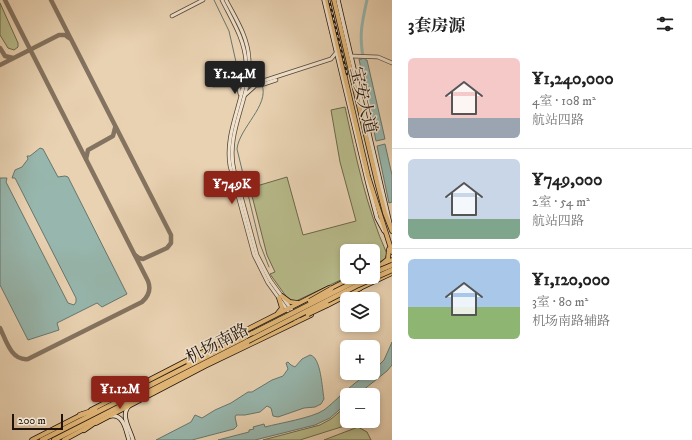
<!DOCTYPE html>
<html lang="zh">
<head>
<meta charset="utf-8">
<style>
  :root { --surface:#fff; --page:#f6f6f6; --text:#222; --muted:#767676; --line:#e0e0e0; --accent:#8f2418 }
  body { margin:0; font-family:"IM FELL DW Pica","Noto Serif SC",serif; background:var(--page); color:var(--text); height:100vh; display:flex; flex-direction:column; font-size:15px; white-space:nowrap }
  * { box-sizing:border-box; margin:0 }
  p { font-size:13px; color:var(--muted) }
  .icon { flex:none; width:22px; height:22px; fill:none; stroke:currentColor; stroke-width:2; stroke-linecap:round; stroke-linejoin:round }
  .map { position:relative; flex:1; overflow:hidden }
  .panel { display:flex; flex-direction:column; background:var(--surface); width:300px }
  .panel>* { flex:none }
  .buttons { position:absolute; left:340px; top:244px; display:grid; gap:8px }
  .buttons a { display:grid; place-items:center; width:40px; height:40px; border-radius:6px; background:var(--surface); box-shadow:0 2px 6px #0003; font-size:20px }
  .scale { position:absolute; left:12px; bottom:10px; width:51px; box-sizing:border-box; padding-left:4px; border:2px solid #1e140d; border-top:0; font-size:11px; line-height:14px; white-space:nowrap; color:#1e140d; -webkit-text-stroke:3px #f1e2cd; paint-order:stroke }
  .price { position:absolute; translate:-50% -34px; padding:0 9px; border-radius:4px; background:var(--accent); color:#fff; font-size:13px; line-height:26px; filter:drop-shadow(0 1px 2px #0008) }
  .price::after { content:''; position:absolute; left:50%; top:24px; width:12px; height:9px; margin-left:-6px; background:inherit; clip-path:polygon(0 0,100% 0,50% 100%) }
  .price.current { background:#222; color:#fff }
  ul { padding:0; list-style:none }
  li { display:flex; align-items:center; gap:12px; height:100px; padding:0 16px }
  li+li { border-top:1px solid var(--line) }
  li span { display:grid; place-items:center; flex:none; width:112px; height:80px; border-radius:6px; color:#555 }
  li>.icon { margin-inline-start:auto }
  span .icon { width:48px; height:48px; fill:#fffc; stroke-width:1 }
  li b { font-size:17px }
  h2 { display:flex; justify-content:space-between; align-items:center; height:48px; padding:0 16px; font-size:17px }
  main { display:flex; flex:1; min-height:0 }
  .map>svg:first-child { display:block }
</style>
</head>
<body>
<main>
<div class="map">
<svg width="392" height="440" viewBox="0 0 392 440">
  <rect width="100%" height="100%" fill="#e9d2b2"/>
  <filter id="stains"><feTurbulence type="fractalNoise" baseFrequency=".005" numOctaves="4"/><feColorMatrix values="0 0 0 0 .2 0 0 0 0 .09 0 0 0 0 .02 0 0 0 .5 -.17"/></filter>
  <radialGradient id="worn" r=".72"><stop offset=".6" stop-color="#630" stop-opacity="0"/><stop offset="1" stop-color="#630" stop-opacity=".3"/></radialGradient>
  <g fill="#b8bb8b" stroke="#6b684c">
    <polygon points="0,3 18,43 18,47 14,50 8,48 0,35"/>
    <path d="M 345,107 C 356,157 366,207 387,254 L 385,259 L 373,265 L 373,251 L 347,251 L 347,277 L 296,301 L 288,299 L 270,274 L 275,272 L 267,255 L 250,188 L 287,177 L 303,235 L 356,221 L 340,162 L 331,110 Z"/>
    <polygon points="344,408 347,412 347,421 360,421 300,440 263,440 320,425 331,419"/>
    <polygon points="358,427 367,432 371,440 324,440"/>
  </g>
  <g fill="#97b7ae" stroke="#67766e">
    <polygon points="359,59 367,60 385,139 376,141"/>
    <polygon points="385,144 392,175 392,202 389,203 377,146"/>
    <polygon points="40,148 43,149 58,177 65,176 68,177 127,294 102,307 97,303 57,323 59,330 28,340 0,285 0,178 7,178 6,182 68,303 74,305 76,302 76,298 15,178 12,178 15,170 22,167 28,159 27,156 30,156"/>
    <path d="M 392,342 L 392,365 L 387,371 L 357,395 L 347,395 L 347,403 L 330,418 L 315,425 L 255,440 L 218,440 L 249,432 L 249,430 L 254,429 L 253,427 L 264,424 L 265,427 C 280,423 312,418 324,410 C 335,402 361,374 373,373 L 373,371 L 384,360 Z"/>
    <path d="M 310,355 C 321,357 322,388 324,399 L 321,404 L 315,407 L 304,408 L 278,417 L 273,416 L 271,408 L 267,406 L 260,412 L 245,415 L 236,415 L 235,417 L 237,426 L 234,429 L 192,440 L 156,440 L 191,422 L 195,415 L 202,418 L 215,410 L 231,403 L 248,392 L 252,392 L 272,380 L 283,376 L 288,369 L 286,363 L 288,362 L 291,365 L 295,367 L 302,359 Z"/>
  </g>
  <g fill="none" stroke-linecap="round" stroke-linejoin="round">
    <g stroke="#67766e" stroke-width="1">
      <polyline points="214,0 229,31 236,62 240,66 255,73 260,80"/>
      <path d="M 262,85 C 270,105 239,128 237,149 L 260,244 L 269,267"/>
    </g>
    <path stroke="#97b7ae" stroke-width="3" d="M 364,63 C 359,37 361,26 367,0"/>
    <g stroke="#847360" stroke-width="4.5">
      <polyline points="51,0 171,235 171,243 167,248 143,259 139,258 135,255"/>
      <polyline points="0,48 5,56 13,58"/>
      <polyline points="0,65 59,35 65,35 69,38"/>
      <polyline points="86,159 88,150 113,136 115,128"/>
      <path d="M 0,328 C 6,340 11,361 28,359 L 142,302 C 149,296 151,289 148,281 L 5,0"/>
    </g>
    <defs>
      <g id="tertiary">
        <path d="M 222,0 C 232,20 245,40 246,63 C 246,99 224,130 230,166 L 254,255 L 268,283 L 296,322"/>
        <path d="M 226,0 C 236,19 248,37 249,59 C 252,97 225,131 234,170 L 257,255 L 270,280 L 299,320"/>
        <polyline points="172,16 203,0"/>
        <polyline points="351,56 378,57 392,63"/>
        <polyline points="213,85 231,85 263,81 331,59 336,53"/>
        <polyline points="245,86 261,85 276,80"/>
        <polyline points="234,87 239,89 240,94"/>
        <polyline points="245,95 254,87"/>
      </g>
      <g id="secondary">
        <polyline points="324,0 368,184 377,218 384,231"/>
        <polyline points="338,0 390,224"/>
        <path d="M 129,406 C 120,415 130,429 133,440"/>
        <path d="M 111,416 C 124,414 126,431 129,440"/>
      </g>
      <g id="primary">
        <polyline points="327,0 368,176 392,252"/>
        <polyline points="334,0 377,182 385,213 392,231"/>
        <polyline points="382,264 388,259 389,249"/>
        <polyline points="373,268 392,260"/>
        <polyline points="358,289 392,273"/>
        <polyline points="282,296 290,302 298,303"/>
        <polyline points="278,313 282,308 279,298"/>
        <polyline points="199,354 329,288"/>
        <polyline points="91,410 190,359"/>
        <polyline points="96,423 205,366 311,315"/>
        <polyline points="32,440 83,414"/>
        <polyline points="64,440 86,428"/>
      </g>
      <g id="trunk">
        <polyline points="331,289 354,277"/>
        <polyline points="327,305 360,288"/>
        <polyline points="188,362 202,353"/>
        <polyline points="80,415 95,410"/>
        <polyline points="84,430 97,421"/>
        <polyline points="42,440 253,333"/>
        <polyline points="54,440 248,341"/>
      </g>
    </defs>
    <use href="#tertiary" stroke="#514436" stroke-width="4.5"/>
    <use href="#secondary" stroke="#1e140d" stroke-width="5"/>
    <use href="#primary" stroke="#1e140d" stroke-width="5.5"/>
    <use href="#trunk" stroke="#1e140d" stroke-width="6"/>
    <use href="#tertiary" stroke="#f1e2cd" stroke-width="3"/>
    <use href="#secondary" stroke="#f1e2cd" stroke-width="3.5"/>
    <use href="#primary" stroke="#e4b979" stroke-width="4"/>
    <use href="#trunk" stroke="#e4b979" stroke-width="4.5"/>
    <defs>
      <polyline id="rail" points="329,0 347,74"/>
    </defs>
    <use href="#rail" stroke="#1e140d" stroke-width="2.5"/>
    <use href="#rail" stroke="#f1e2cd" stroke-width="1" stroke-dasharray="3" stroke-linecap="butt"/>
    <defs>
      <g id="trunk-bridge">
        <polyline points="373,273 392,265"/>
        <polyline points="310,301 331,289"/>
        <polyline points="308,314 327,305"/>
        <polyline points="253,333 364,277"/>
        <polyline points="248,341 356,286 392,270"/>
      </g>
    </defs>
    <use href="#trunk-bridge" stroke="#1e140d" stroke-width="6" stroke-linecap="butt"/>
    <use href="#trunk-bridge" stroke="#e4b979" stroke-width="4.5"/>
  </g>
  <g text-anchor="middle" stroke-width="3" stroke-linejoin="round" paint-order="stroke">
    <g font-size="17" fill="#1e140d" stroke="#f1e2cd">
      <text transform="translate(364 100) rotate(77)" y="6">宝安大道</text>
      <text transform="translate(217 343) rotate(-27)" y="6">机场南路</text>
    </g>
  </g>
  <rect width="100%" height="100%" filter="url(#stains)"/>
  <rect width="100%" height="100%" fill="url(#worn)"/>
</svg>
<div class="buttons">
<a><svg class="icon" aria-label="locate" viewBox="0 0 24 24"><circle cx="12" cy="12" r="6"/><path d="M12 2v4M12 18v4M2 12h4M18 12h4"/></svg></a>
<a><svg class="icon" aria-label="layers" viewBox="0 0 24 24"><path d="M12 4l9 5-9 5-9-5zM3 14l9 5 9-5"/></svg></a>
<a>+</a>
<a>−</a>
</div>
<div class="scale">200 m</div>
<b class="price current" style="left:235px;top:95px">¥1.24M</b>
<b class="price" style="left:232px;top:205px">¥749K</b>
<b class="price" style="left:120px;top:410px">¥1.12M</b>
</div>
<section class="panel">
<h2>3套房源<svg class="icon" aria-label="filters" viewBox="0 0 24 24"><path d="M4 7h16M4 17h16"/><circle cx="9" cy="7" r="2"/><circle cx="15" cy="17" r="2"/></svg></h2>
<ul>
<li><span style="background:linear-gradient(#f6c9c9 75%,#9aa5b1 0)"><svg class="icon" aria-label="home" viewBox="0 0 24 24"><path d="M3 11l9-7 9 7M6 9v11h12V9"/></svg></span><div><b>¥1,240,000</b><p>4室 · 108 m²</p><p>航站四路</p></div></li>
<li><span style="background:linear-gradient(#c9d6e8 75%,#7fa58c 0)"><svg class="icon" aria-label="home" viewBox="0 0 24 24"><path d="M3 11l9-7 9 7M6 9v11h12V9"/></svg></span><div><b>¥749,000</b><p>2室 · 54 m²</p><p>航站四路</p></div></li>
<li><span style="background:linear-gradient(#a9c7e8 60%,#8fb573 0)"><svg class="icon" aria-label="home" viewBox="0 0 24 24"><path d="M3 11l9-7 9 7M6 9v11h12V9"/></svg></span><div><b>¥1,120,000</b><p>3室 · 80 m²</p><p>机场南路辅路</p></div></li>
</ul>
</section>
</main>
</body>
</html>
